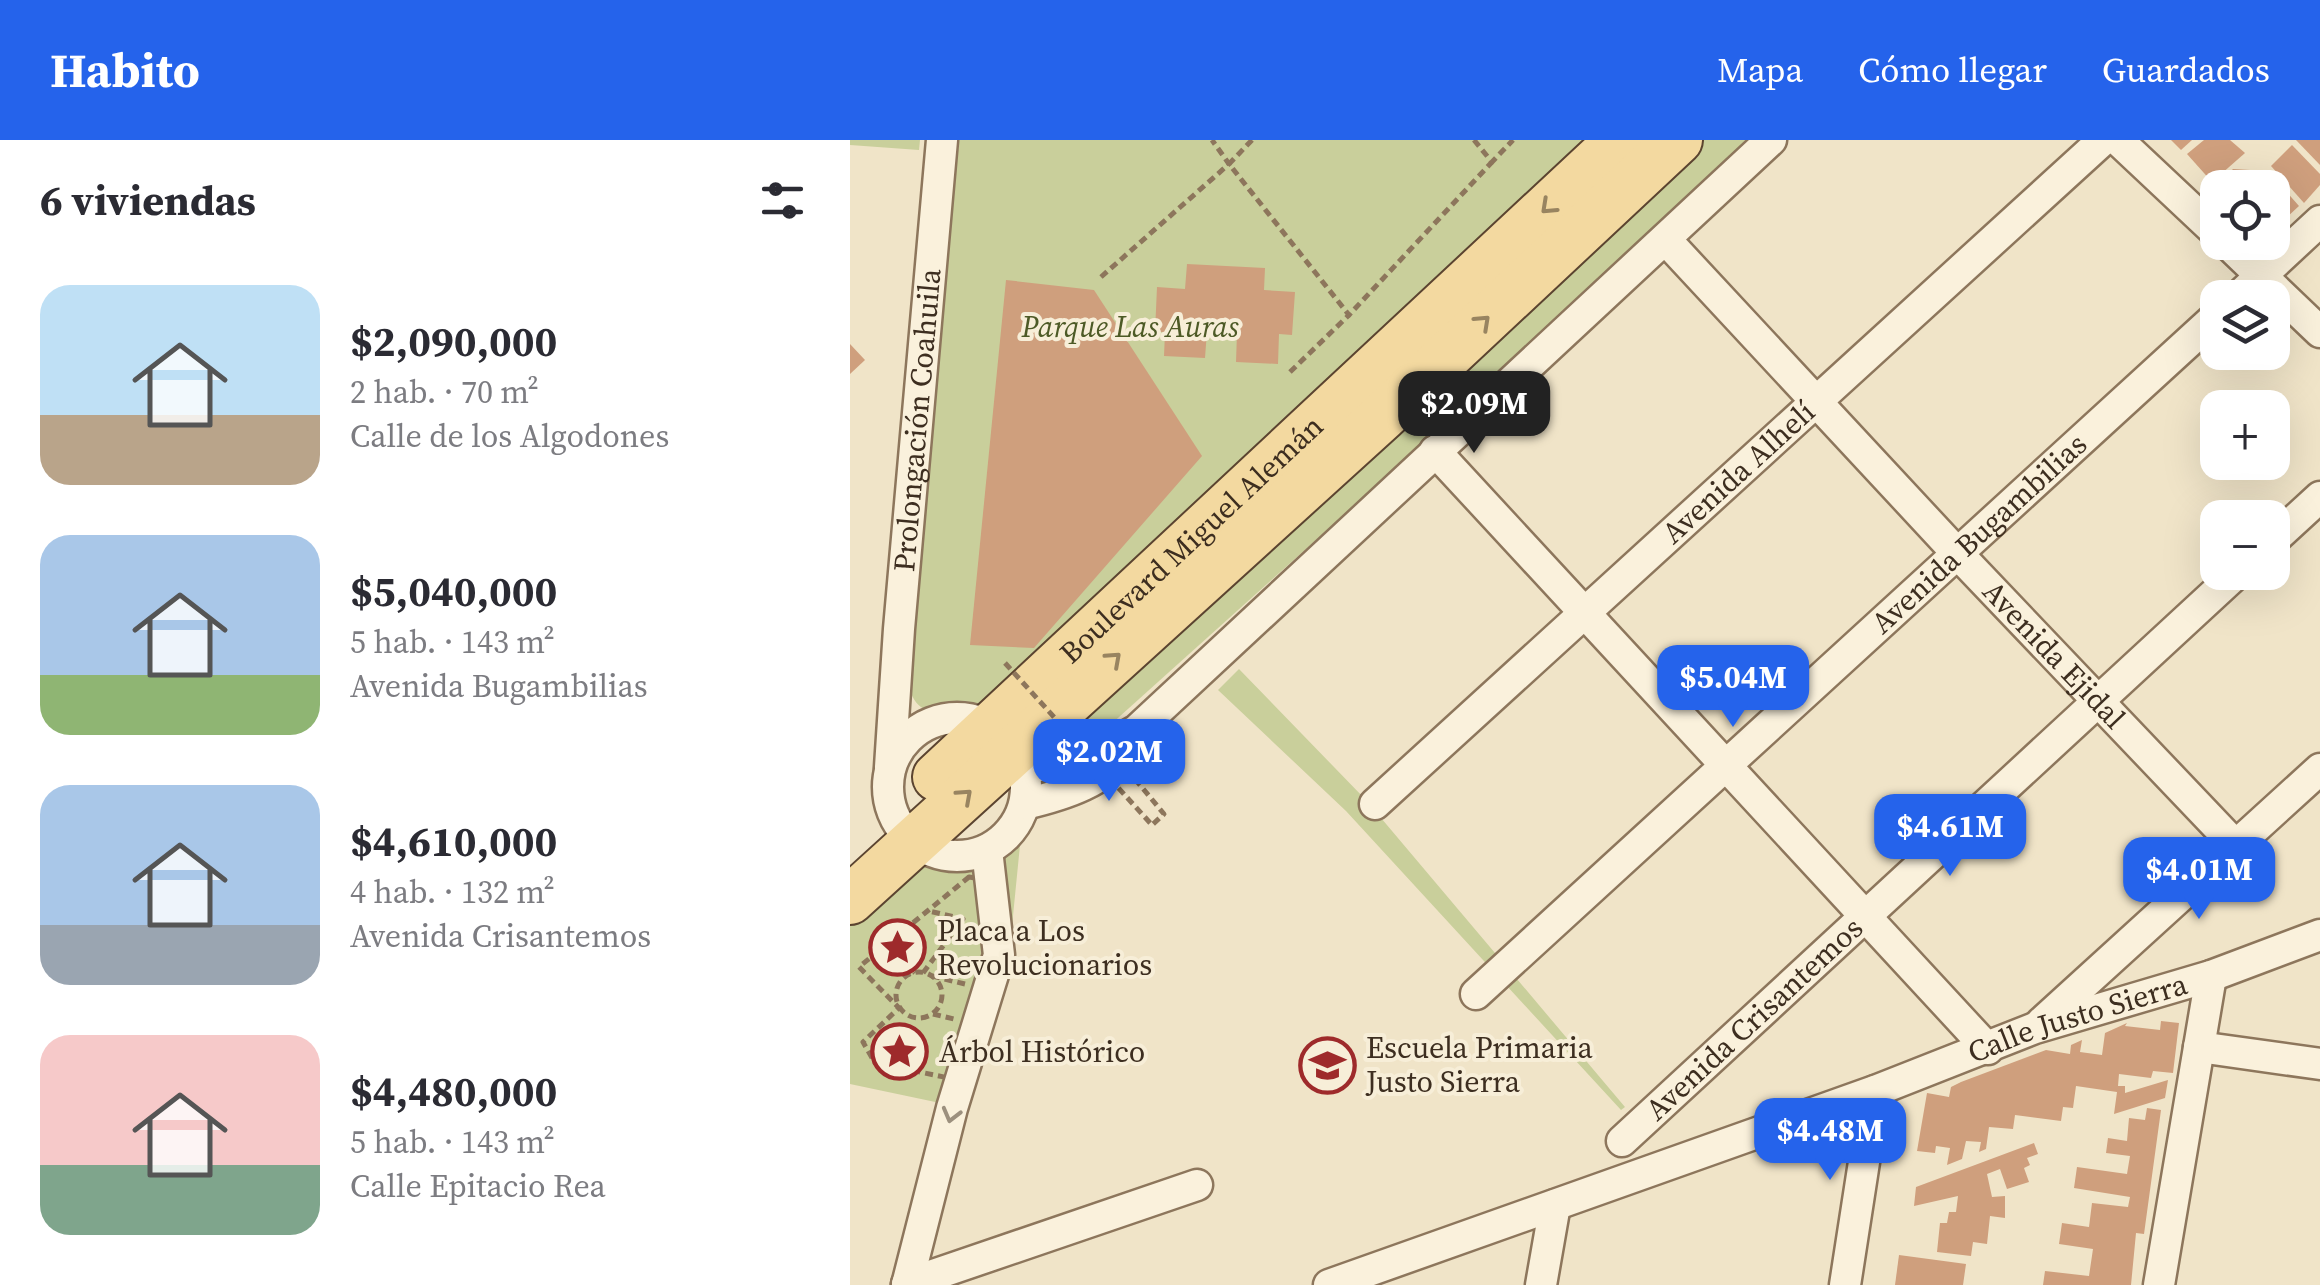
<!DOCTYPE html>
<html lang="es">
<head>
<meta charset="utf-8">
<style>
  :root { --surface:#fff; --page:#f2f2f3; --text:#2b2b33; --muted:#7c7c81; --accent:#2563eb }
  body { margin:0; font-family:"Source Serif 4",serif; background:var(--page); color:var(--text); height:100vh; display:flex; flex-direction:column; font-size:38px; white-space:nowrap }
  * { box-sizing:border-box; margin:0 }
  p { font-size:32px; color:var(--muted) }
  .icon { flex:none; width:55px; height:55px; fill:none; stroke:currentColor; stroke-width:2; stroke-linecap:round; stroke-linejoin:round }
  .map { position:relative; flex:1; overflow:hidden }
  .sheet { display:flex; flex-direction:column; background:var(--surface); width:850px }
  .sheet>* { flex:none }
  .tools { position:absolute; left:1350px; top:30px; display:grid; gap:20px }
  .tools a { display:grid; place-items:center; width:90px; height:90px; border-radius:20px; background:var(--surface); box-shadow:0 10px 40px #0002; font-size:50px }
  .price { position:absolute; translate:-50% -85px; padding:0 22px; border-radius:20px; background:var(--accent); color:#fff; font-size:32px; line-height:65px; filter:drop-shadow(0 2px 5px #0008) }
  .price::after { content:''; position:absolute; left:50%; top:60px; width:30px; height:22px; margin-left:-15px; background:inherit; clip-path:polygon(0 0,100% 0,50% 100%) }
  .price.active { background:#222; color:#fff }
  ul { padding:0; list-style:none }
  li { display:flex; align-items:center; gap:30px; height:250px; padding:0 40px }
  li span { display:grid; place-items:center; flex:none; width:280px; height:200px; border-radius:30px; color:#555 }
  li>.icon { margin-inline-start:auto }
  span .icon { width:120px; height:120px; fill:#fffc; stroke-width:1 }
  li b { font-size:42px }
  h2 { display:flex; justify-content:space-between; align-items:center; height:120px; padding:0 40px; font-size:42px }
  header { display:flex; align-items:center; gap:60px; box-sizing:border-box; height:140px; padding:0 50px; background:var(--accent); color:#fff }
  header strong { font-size:48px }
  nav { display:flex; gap:55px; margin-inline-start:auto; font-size:35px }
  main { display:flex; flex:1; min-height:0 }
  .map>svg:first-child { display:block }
</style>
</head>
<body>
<header>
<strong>Habito</strong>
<nav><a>Mapa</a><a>Cómo llegar</a><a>Guardados</a></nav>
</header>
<main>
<section class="sheet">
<h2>6 viviendas<svg class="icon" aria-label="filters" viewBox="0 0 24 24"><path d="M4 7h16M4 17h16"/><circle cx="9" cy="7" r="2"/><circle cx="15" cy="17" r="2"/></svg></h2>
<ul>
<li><span style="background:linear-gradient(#bfe0f5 65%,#b9a48a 0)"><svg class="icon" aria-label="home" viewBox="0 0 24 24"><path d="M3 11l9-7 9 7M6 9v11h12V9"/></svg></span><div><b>$2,090,000</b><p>2 hab. · 70 m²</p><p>Calle de los Algodones</p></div></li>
<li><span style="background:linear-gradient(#a9c7e8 70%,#8fb573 0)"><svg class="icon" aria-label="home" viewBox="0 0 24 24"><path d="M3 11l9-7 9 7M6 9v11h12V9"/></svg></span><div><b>$5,040,000</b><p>5 hab. · 143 m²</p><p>Avenida Bugambilias</p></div></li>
<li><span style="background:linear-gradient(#a9c7e8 70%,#9aa5b1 0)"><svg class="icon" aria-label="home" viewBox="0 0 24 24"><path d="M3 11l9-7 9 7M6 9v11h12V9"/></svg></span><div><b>$4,610,000</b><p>4 hab. · 132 m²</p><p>Avenida Crisantemos</p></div></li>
<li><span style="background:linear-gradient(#f6c9c9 65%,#7fa58c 0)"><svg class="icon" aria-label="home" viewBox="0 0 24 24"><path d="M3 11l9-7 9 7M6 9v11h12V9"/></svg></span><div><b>$4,480,000</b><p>5 hab. · 143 m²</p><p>Calle Epitacio Rea</p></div></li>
</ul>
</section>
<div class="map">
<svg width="1470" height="1145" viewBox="0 0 1470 1145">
  <rect width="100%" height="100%" fill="#f0e4c8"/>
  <g fill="#c9cf9b">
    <polygon points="0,0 70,0 69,10 0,5"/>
    <path d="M 109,0 L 755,0 L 136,569 C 101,571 64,586 58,540 Z"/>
    <polygon points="834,0 911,0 239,604 218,609 199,598"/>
    <polygon points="389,529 515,659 775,967 771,970 496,671 368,550"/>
    <path d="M 79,701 C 111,720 136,715 170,705 L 161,796 L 109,967 L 0,944 L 0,774 Z"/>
  </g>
  <g fill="#cf9f7d">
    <polygon points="1321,0 1342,0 1331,10"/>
    <polygon points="1354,0 1380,0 1395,13 1362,42 1337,14"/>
    <polygon points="1446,0 1470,0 1470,25"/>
    <polygon points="1442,5 1470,34 1470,45 1454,63 1421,26"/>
    <polygon points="1383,29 1418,31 1449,66 1422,91 1422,48 1379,48 1372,40"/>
    <polygon points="337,124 415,128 414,150 445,152 442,195 429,194 428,224 386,222 387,193 357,191 355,218 314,216 315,192 305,192 307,147 335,149"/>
    <polygon points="156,140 244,150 352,316 184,508 120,505"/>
    <polygon points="0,204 15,220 0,234"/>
    <polygon points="1311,881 1329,883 1323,933 1303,931 1301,938 1269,934 1268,946 1275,946 1275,953 1318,940 1315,958 1264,974 1267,952 1226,946 1223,968 1213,967 1211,981 1165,975 1163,989 1139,987 1136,1009 1129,1012 1131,1002 1116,1001 1112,1019 1097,1025 1100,1008 1086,1006 1085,1013 1067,1011 1077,953 1099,957 1101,947 1111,942 1196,910 1220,914 1221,905 1232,900 1230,912 1252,915 1255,893 1277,883 1275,886 1310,890"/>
    <polygon points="1297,968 1311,970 1294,1094 1286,1093 1281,1145 1193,1145 1195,1131 1239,1136 1243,1109 1209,1104 1212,1083 1239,1087 1242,1063 1278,1067 1280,1057 1224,1048 1227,1027 1277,1034 1280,1016 1256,1013 1258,998 1277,1001 1279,978 1295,980"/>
    <polygon points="1184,1003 1188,1014 1177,1018 1180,1025 1174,1028 1179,1042 1157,1049 1150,1029 1137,1034 1142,1057 1155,1056 1155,1078 1140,1076 1137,1104 1123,1102 1121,1116 1087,1112 1090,1083 1097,1083 1099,1072 1106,1072 1108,1056 1064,1066 1066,1047"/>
    <polygon points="1049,1115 1116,1124 1113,1145 1045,1145"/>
  </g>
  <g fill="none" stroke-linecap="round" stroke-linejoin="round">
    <defs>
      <g id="minor">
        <polyline points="1268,0 1368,94"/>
        <path id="s1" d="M 816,100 L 1107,413 L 1387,707"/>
        <polyline points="1376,102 1470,192"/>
        <polyline points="1387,158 1470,81"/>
        <polyline points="585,311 1138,909"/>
        <polyline points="1422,401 1470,357"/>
        <circle cx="107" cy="647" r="69"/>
        <path id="s2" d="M 40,627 L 49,489 L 92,0"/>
        <path d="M 174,627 C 227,625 242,616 287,590 L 921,0"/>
        <path d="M 175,664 C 213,655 257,642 279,607"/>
        <path id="s3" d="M 525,664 L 1253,0"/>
        <path id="s4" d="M 626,854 L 1368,175"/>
        <polyline points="1191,883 1470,629"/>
        <polyline points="1349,907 1470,924"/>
        <path id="s5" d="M 772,1001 L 1388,432"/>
        <polyline points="57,1144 347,1045"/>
        <polyline points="57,1145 102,968 149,815 137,710"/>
        <path id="s6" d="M 479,1145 L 1025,951 L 1185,888 L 1361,836 L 1470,795"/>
        <polyline points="691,1145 705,1065"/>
        <polyline points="995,1145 1025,951"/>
        <polyline points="1309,1145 1361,836"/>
      </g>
      <g id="primary">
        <path id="s7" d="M 87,637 L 770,0"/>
        <polyline points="0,760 533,276 828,0"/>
      </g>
    </defs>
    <use href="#minor" stroke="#8d765c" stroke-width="35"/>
    <use href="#primary" stroke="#5b4430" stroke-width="52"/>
    <g stroke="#8d765c" stroke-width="5" stroke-dasharray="8 5" stroke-linecap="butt">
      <polyline points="402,0 379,24 499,175 642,22"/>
      <polyline points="624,0 642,22 663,0"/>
      <polyline points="251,137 379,24 362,0"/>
      <polyline points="440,232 499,175"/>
      <polyline points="285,639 314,674 302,685"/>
      <path d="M 119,737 L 131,739 C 137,774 141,814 131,849 C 123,879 110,909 99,938 L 25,923 L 13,902 L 49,868 L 9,827 Z"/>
      <polyline points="37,804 65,833"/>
      <circle cx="69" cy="855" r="23"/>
      <polyline points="73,833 113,779 79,771"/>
      <polyline points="82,836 115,844"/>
      <polyline points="83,874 104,879"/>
    </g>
    <use href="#minor" stroke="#faf1dc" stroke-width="30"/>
    <use href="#primary" stroke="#f3d9a0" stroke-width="48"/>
    <polyline stroke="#8d765c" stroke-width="5" stroke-dasharray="8 5" stroke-linecap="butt" points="155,523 302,685"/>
  </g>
  <defs><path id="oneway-chevron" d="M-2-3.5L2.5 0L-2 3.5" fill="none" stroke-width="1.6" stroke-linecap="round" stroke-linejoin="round" transform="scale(2.5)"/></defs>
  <g stroke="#988460">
    <use href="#oneway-chevron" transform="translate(698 67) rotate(137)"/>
    <use href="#oneway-chevron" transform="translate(633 182) rotate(-43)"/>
    <use href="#oneway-chevron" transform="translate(264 519) rotate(-42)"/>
    <use href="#oneway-chevron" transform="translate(115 656) rotate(-42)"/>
  </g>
  <use stroke="#9c907e" href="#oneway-chevron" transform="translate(101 975) rotate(105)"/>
  <defs>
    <symbol id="sight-ring" viewBox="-11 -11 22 22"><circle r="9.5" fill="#f7eed8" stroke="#9e2a2b" stroke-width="1.5"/><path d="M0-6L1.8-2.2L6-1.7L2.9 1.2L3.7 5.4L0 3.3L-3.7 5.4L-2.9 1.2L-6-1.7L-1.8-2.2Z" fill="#9e2a2b"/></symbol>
    <symbol id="school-ring" viewBox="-11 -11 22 22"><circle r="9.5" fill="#f7eed8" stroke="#9e2a2b" stroke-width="1.5"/><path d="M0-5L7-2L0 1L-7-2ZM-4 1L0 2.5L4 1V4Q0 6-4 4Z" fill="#9e2a2b"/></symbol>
  </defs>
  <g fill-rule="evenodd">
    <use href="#sight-ring" x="16" y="776" width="63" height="63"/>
    <use href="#sight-ring" x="18" y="880" width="63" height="63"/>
    <use href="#school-ring" x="446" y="894" width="63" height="63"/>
  </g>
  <g text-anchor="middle" stroke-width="8" stroke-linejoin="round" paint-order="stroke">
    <g font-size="30" font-style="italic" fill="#4d5a26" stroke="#f7eed8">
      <text x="280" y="197">Parque Las Auras</text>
    </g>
    <g font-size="30" fill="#3d2e20" stroke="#f7eed8">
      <text dy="10" stroke="none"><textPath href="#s2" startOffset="348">Prolongación Coahuila</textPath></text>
      <text dy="10" stroke="none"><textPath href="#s3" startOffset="492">Avenida Alhelí</textPath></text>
      <text dy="10" stroke="none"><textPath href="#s4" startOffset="682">Avenida Bugambilias</textPath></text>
      <text dy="10" stroke="none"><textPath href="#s7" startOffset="348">Boulevard Miguel Alemán</textPath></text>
      <text dy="10" stroke="none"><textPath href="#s1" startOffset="568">Avenida Ejidal</textPath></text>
      <text dy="10" stroke="none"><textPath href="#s5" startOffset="180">Avenida Crisantemos</textPath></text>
      <text dy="10" stroke="none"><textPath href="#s6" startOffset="795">Calle Justo Sierra</textPath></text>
    </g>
    <g font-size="30" fill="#3d2e20" stroke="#f7eed8" text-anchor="start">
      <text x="87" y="801">Placa a Los<tspan x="87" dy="34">Revolucionarios</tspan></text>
      <text x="516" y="918">Escuela Primaria<tspan x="516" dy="34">Justo Sierra</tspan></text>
      <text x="89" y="922">Árbol Histórico</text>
    </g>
  </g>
</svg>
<div class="tools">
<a><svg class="icon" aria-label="locate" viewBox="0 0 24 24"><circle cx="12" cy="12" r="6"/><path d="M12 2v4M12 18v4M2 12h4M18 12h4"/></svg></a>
<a><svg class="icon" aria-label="layers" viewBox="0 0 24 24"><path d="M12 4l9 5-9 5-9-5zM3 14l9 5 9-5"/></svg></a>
<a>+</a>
<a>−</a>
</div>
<b class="price active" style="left:624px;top:316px">$2.09M</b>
<b class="price" style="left:883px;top:590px">$5.04M</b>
<b class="price" style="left:259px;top:664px">$2.02M</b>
<b class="price" style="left:1100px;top:739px">$4.61M</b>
<b class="price" style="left:1349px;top:782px">$4.01M</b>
<b class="price" style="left:980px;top:1043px">$4.48M</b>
</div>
</main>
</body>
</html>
